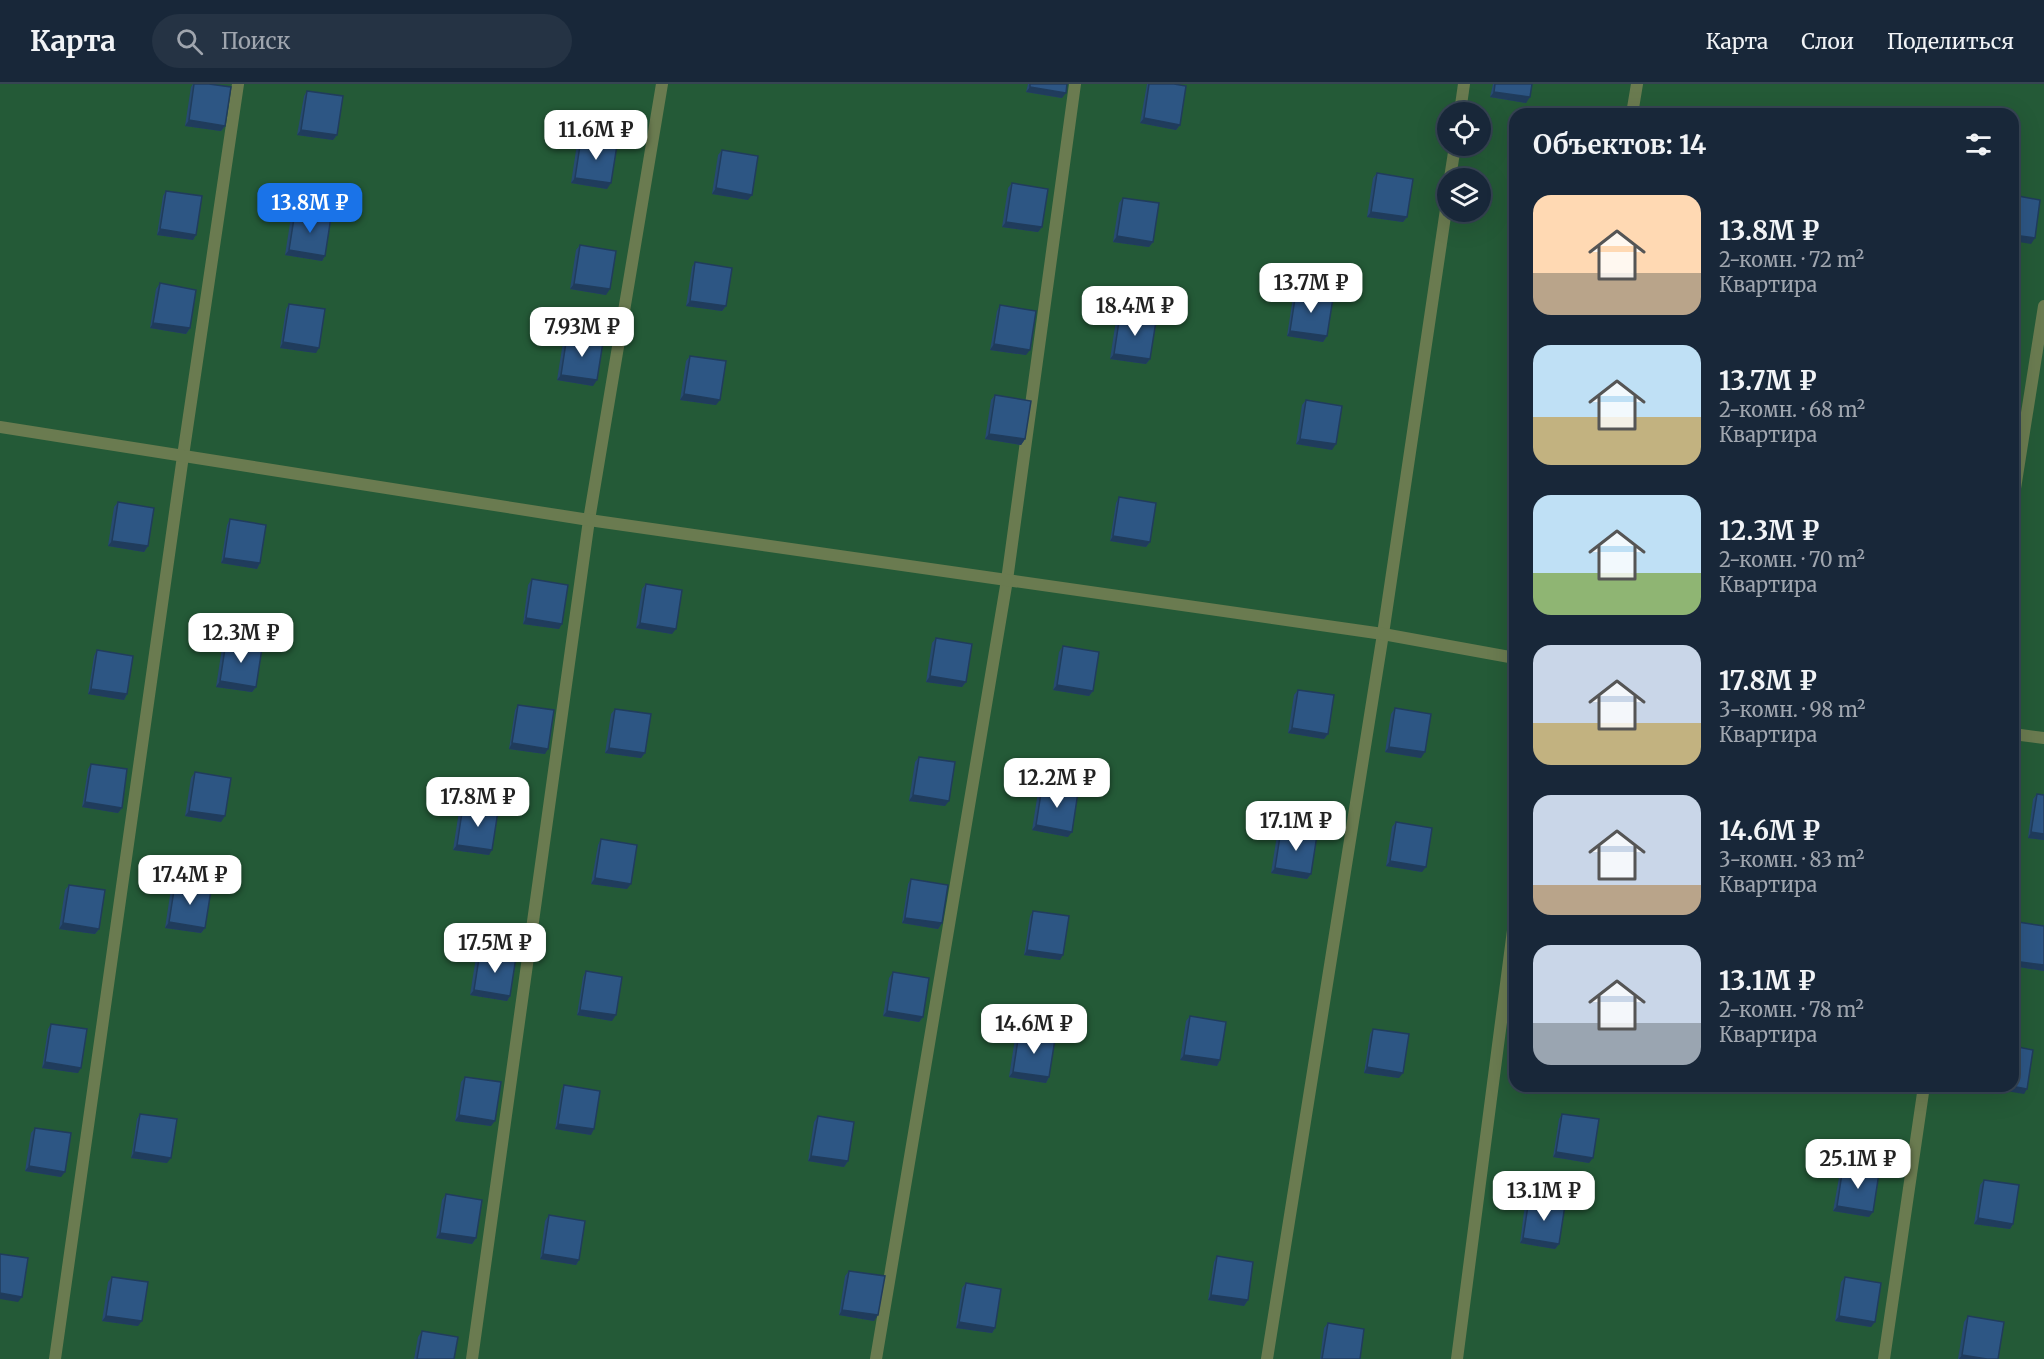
<!DOCTYPE html>
<html lang="ru">
<head>
<meta charset="utf-8">
<style>
  :root { --surface:#182739; --page:#253344; --text:#f1f3f6; --muted:#9fa5ae; --line:#364453; --accent:#1a73e8 }
  body { margin:0; font-family:Merriweather,serif; background:var(--page); color:var(--text); height:100vh; display:flex; flex-direction:column; font-size:22px; white-space:nowrap }
  * { box-sizing:border-box; margin:0 }
  p { font-size:20px; color:var(--muted) }
  .icon { flex:none; width:33px; height:33px; fill:none; stroke:currentColor; stroke-width:2; stroke-linecap:round; stroke-linejoin:round }
  .map { position:relative; flex:1; overflow:hidden }
  .side { position:absolute; left:1509px; top:24px; width:510px; height:984px; display:flex; flex-direction:column; background:var(--surface); border-radius:18px; box-shadow:0 6px 24px #0002,0 0 0 2px var(--line) }
  .side>* { flex:none }
  .controls { position:absolute; left:1437px; top:18px; display:grid; gap:12px }
  .controls a { display:grid; place-items:center; width:54px; height:54px; border-radius:50%; background:var(--surface); box-shadow:0 6px 24px #0002,0 0 0 2px var(--line); font-size:30px }
  .price { position:absolute; translate:-50% -51px; padding:0 14px; border-radius:12px; background:#fff; color:#222; font-size:20px; line-height:39px; filter:drop-shadow(0 2px 3px #0008) }
  .price::after { content:''; position:absolute; left:50%; top:36px; width:18px; height:14px; margin-left:-9px; background:inherit; clip-path:polygon(0 0,100% 0,50% 100%) }
  .price.active { background:var(--accent); color:#fff }
  ul { padding:0; list-style:none }
  li { display:flex; align-items:center; gap:18px; height:150px; padding:0 24px }
  li span { display:grid; place-items:center; flex:none; width:168px; height:120px; border-radius:18px; color:#555 }
  li>.icon { margin-inline-start:auto }
  span .icon { width:72px; height:72px; fill:#fffc; stroke-width:1 }
  li b { font-size:26px }
  h2 { display:flex; justify-content:space-between; align-items:center; height:72px; padding:0 24px; font-size:26px }
  header { display:flex; align-items:center; gap:36px; box-sizing:border-box; height:84px; padding:0 30px; background:var(--surface); border-bottom:2px solid var(--line) }
  header strong { font-size:28px }
  nav { display:flex; gap:33px; margin-inline-start:auto; font-size:21px }
  .search { width:420px; height:54px; background:var(--page); display:flex; align-items:center; gap:15px; box-sizing:border-box; padding:0 21px; border-radius:33px; color:var(--muted); font-size:22px }
  .map>svg:first-child { display:block }
</style>
</head>
<body>
<header>
<strong>Карта</strong>
<div class="search"><svg class="icon" aria-label="search" viewBox="0 0 24 24"><circle cx="10" cy="10" r="6"/><path d="M15 15l6 6"/></svg>Поиск</div>
<nav><a>Карта</a><a>Слои</a><a>Поделиться</a></nav>
</header>
<div class="map">
<svg width="2044" height="1275" viewBox="0 0 2044 1275">
  <rect width="100%" height="100%" fill="#20344c"/>
  <path fill="#245a37" fill-rule="evenodd" d="M 0,0 L 2044,0 L 2044,1275 L 0,1275 ZM 1448,28 L 1480,28 L 1480,62 L 1448,62 ZM 1515,30 L 2013,30 L 2013,1002 L 1515,1002 ZM 1448,94 L 1480,94 L 1480,128 L 1448,128 Z"/>
  <g fill="none" stroke-linecap="round" stroke-linejoin="round">
    <g stroke="#6a7b50" stroke-width="12">
      <polyline points="1460,28 1464,0"/>
      <polyline points="1632,30 1637,0"/>
      <polyline points="1450,94 1455,62"/>
      <polyline points="2013,417 2044,222"/>
      <polyline points="55,1275 183,372 238,0"/>
      <polyline points="472,1275 589,436 662,0"/>
      <polyline points="876,1275 1007,496 1075,0"/>
      <polyline points="1267,1275 1383,550 1448,112"/>
      <polyline points="1457,1275 1515,831"/>
      <polyline points="1884,1275 1924,1002"/>
    </g>
    <g stroke="#6a7b50" stroke-width="12">
      <polyline points="0,343 589,436 1383,550 1515,574"/>
      <polyline points="2013,650 2044,654"/>
    </g>
  </g>
  <g fill="#274a72">
    <polygon points="193,0 209,0 225,42 221,47 185,42 191,3"/>
    <polygon points="1028,0 1067,0 1062,14 1026,8"/>
    <polygon points="1147,0 1174,0 1180,41 1176,46 1140,39"/>
    <polygon points="1493,0 1532,0 1526,19 1490,13"/>
    <polygon points="307,7 337,51 333,56 297,51 304,12"/>
    <polygon points="581,55 607,105 571,99 577,60"/>
    <polygon points="722,66 748,116 712,110 718,71"/>
    <polygon points="1377,89 1407,133 1403,138 1367,133 1373,94"/>
    <polygon points="1012,99 1042,143 1038,148 1002,143 1008,104"/>
    <polygon points="166,107 196,151 193,156 157,151 163,112"/>
    <polygon points="1123,114 1153,158 1149,163 1113,158 1119,119"/>
    <polygon points="295,128 325,172 322,177 285,171 291,133"/>
    <polygon points="580,161 606,211 570,205 576,166"/>
    <polygon points="695,178 726,222 722,227 686,222 692,183"/>
    <polygon points="160,199 190,244 186,250 150,244 156,205"/>
    <polygon points="1296,208 1327,252 1323,258 1287,252 1293,213"/>
    <polygon points="289,220 316,269 280,264 286,225"/>
    <polygon points="1000,221 1026,271 990,266 997,227"/>
    <polygon points="1120,231 1150,275 1146,280 1110,275 1116,236"/>
    <polygon points="567,252 593,302 557,296 563,258"/>
    <polygon points="690,272 716,321 680,316 686,277"/>
    <polygon points="995,311 1025,355 1021,361 985,355 991,316"/>
    <polygon points="1306,316 1332,366 1296,360 1302,321"/>
    <polygon points="1119,413 1150,458 1146,463 1110,457 1116,419"/>
    <polygon points="118,418 148,462 144,468 108,462 114,423"/>
    <polygon points="230,435 260,479 257,485 221,479 227,441"/>
    <polygon points="532,495 559,545 523,540 528,501"/>
    <polygon points="646,500 672,550 636,544 642,505"/>
    <polygon points="936,554 966,598 962,603 926,598 932,559"/>
    <polygon points="226,558 256,603 252,608 216,603 222,564"/>
    <polygon points="1063,562 1093,607 1089,612 1053,606 1059,568"/>
    <polygon points="97,566 127,610 124,616 88,610 94,572"/>
    <polygon points="1298,606 1328,650 1324,655 1288,649 1294,611"/>
    <polygon points="518,621 545,670 509,665 515,626"/>
    <polygon points="1395,624 1421,674 1385,668 1391,630"/>
    <polygon points="615,625 645,669 641,674 605,669 611,630"/>
    <polygon points="919,673 945,722 909,717 915,678"/>
    <polygon points="91,680 122,724 118,729 82,723 88,685"/>
    <polygon points="195,688 221,738 185,732 191,694"/>
    <polygon points="1042,703 1068,753 1032,746 1038,708"/>
    <polygon points="2037,710 2044,756 2028,754 2033,715"/>
    <polygon points="463,722 489,771 453,766 459,727"/>
    <polygon points="1396,738 1422,788 1386,782 1392,743"/>
    <polygon points="1281,746 1311,790 1307,795 1271,789 1277,751"/>
    <polygon points="601,755 627,805 591,800 598,761"/>
    <polygon points="911,795 942,839 938,845 902,839 908,800"/>
    <polygon points="175,800 205,844 201,849 165,844 171,805"/>
    <polygon points="69,801 99,845 95,850 59,845 65,806"/>
    <polygon points="1033,827 1060,876 1024,871 1030,832"/>
    <polygon points="2018,838 2044,842 2044,887 2013,882 2013,849 2014,843"/>
    <polygon points="480,868 510,912 507,917 470,911 476,873"/>
    <polygon points="586,887 612,937 577,931 583,893"/>
    <polygon points="893,888 923,933 919,938 883,932 889,894"/>
    <polygon points="1190,932 1220,976 1217,982 1180,976 1186,937"/>
    <polygon points="51,940 78,989 42,984 48,945"/>
    <polygon points="1373,945 1399,994 1364,989 1370,950"/>
    <polygon points="1019,949 1049,993 1046,999 1009,993 1015,954"/>
    <polygon points="465,993 491,1042 455,1037 461,998"/>
    <polygon points="564,1001 591,1051 555,1045 561,1007"/>
    <polygon points="140,1030 167,1079 131,1074 137,1035"/>
    <polygon points="1562,1030 1589,1079 1553,1073 1559,1035"/>
    <polygon points="818,1032 848,1077 844,1083 808,1077 814,1038"/>
    <polygon points="35,1044 61,1093 25,1087 31,1049"/>
    <polygon points="1843,1083 1869,1133 1833,1127 1840,1088"/>
    <polygon points="1984,1096 2013,1140 2010,1145 1974,1140 1980,1101"/>
    <polygon points="446,1110 476,1154 472,1160 436,1154 442,1116"/>
    <polygon points="1529,1115 1559,1160 1555,1165 1520,1159 1525,1120"/>
    <polygon points="549,1131 579,1176 576,1181 540,1175 545,1137"/>
    <polygon points="1217,1172 1248,1216 1244,1222 1208,1216 1214,1178"/>
    <polygon points="849,1187 874,1237 839,1231 845,1192"/>
    <polygon points="112,1193 138,1242 102,1237 108,1198"/>
    <polygon points="1845,1193 1871,1243 1835,1237 1841,1198"/>
    <polygon points="966,1199 995,1244 992,1249 956,1244 962,1204"/>
    <polygon points="1968,1232 1998,1275 1958,1275 1964,1238"/>
    <polygon points="1328,1239 1360,1275 1320,1275 1324,1244"/>
    <polygon points="422,1247 454,1275 414,1275 418,1253"/>
  </g>
  <g fill="#203c5c">
    <polygon points="1030,3 1066,9 1062,14 1026,8"/>
    <polygon points="1494,8 1530,13 1526,19 1490,13"/>
    <polygon points="1144,34 1180,41 1176,46 1140,39"/>
    <polygon points="189,36 225,42 221,47 185,42"/>
    <polygon points="301,46 337,51 333,56 297,51"/>
    <polygon points="575,94 611,99 607,105 571,99"/>
    <polygon points="716,104 752,111 748,116 712,110"/>
    <polygon points="1371,128 1407,133 1403,138 1367,133"/>
    <polygon points="1006,138 1042,143 1038,148 1002,143"/>
    <polygon points="160,145 196,151 193,156 157,151"/>
    <polygon points="2013,151 2035,154 2031,160 2013,157"/>
    <polygon points="1117,152 1153,158 1149,163 1113,158"/>
    <polygon points="289,166 325,172 322,177 285,171"/>
    <polygon points="574,200 610,205 606,211 570,205"/>
    <polygon points="690,217 726,222 722,227 686,222"/>
    <polygon points="153,239 190,244 186,250 150,244"/>
    <polygon points="1290,247 1327,252 1323,258 1287,252"/>
    <polygon points="283,258 319,264 316,269 280,264"/>
    <polygon points="994,260 1030,266 1026,271 990,266"/>
    <polygon points="1114,270 1150,275 1146,280 1110,275"/>
    <polygon points="561,291 597,296 593,302 557,296"/>
    <polygon points="684,310 720,316 716,321 680,316"/>
    <polygon points="989,350 1025,355 1021,361 985,355"/>
    <polygon points="1300,355 1336,360 1332,366 1296,360"/>
    <polygon points="1113,452 1150,458 1146,463 1110,457"/>
    <polygon points="112,457 148,462 144,468 108,462"/>
    <polygon points="224,474 260,479 257,485 221,479"/>
    <polygon points="526,534 562,540 559,545 523,540"/>
    <polygon points="640,539 676,545 672,550 636,544"/>
    <polygon points="930,592 966,598 962,603 926,598"/>
    <polygon points="220,597 256,603 252,608 216,603"/>
    <polygon points="1057,601 1093,607 1089,612 1053,606"/>
    <polygon points="91,605 127,610 124,616 88,610"/>
    <polygon points="1292,644 1328,650 1324,655 1288,649"/>
    <polygon points="512,659 548,665 545,670 509,665"/>
    <polygon points="1389,663 1425,668 1421,674 1385,668"/>
    <polygon points="609,664 645,669 641,674 605,669"/>
    <polygon points="913,711 949,717 945,722 909,717"/>
    <polygon points="85,718 122,724 118,729 82,723"/>
    <polygon points="189,727 225,732 221,738 185,732"/>
    <polygon points="1036,741 1072,748 1068,753 1032,746"/>
    <polygon points="2031,748 2044,750 2044,756 2028,754"/>
    <polygon points="457,761 492,766 489,771 453,766"/>
    <polygon points="1390,777 1426,783 1422,788 1386,782"/>
    <polygon points="1275,784 1311,790 1307,795 1271,789"/>
    <polygon points="595,794 631,800 627,805 591,800"/>
    <polygon points="905,834 942,839 938,845 902,839"/>
    <polygon points="169,838 205,844 201,849 165,844"/>
    <polygon points="63,839 99,845 95,850 59,845"/>
    <polygon points="1027,866 1063,871 1060,876 1024,871"/>
    <polygon points="2013,877 2044,881 2044,887 2013,882"/>
    <polygon points="474,906 510,912 507,917 470,911"/>
    <polygon points="580,926 616,931 612,937 577,931"/>
    <polygon points="887,927 923,933 919,938 883,932"/>
    <polygon points="1184,971 1220,976 1217,982 1180,976"/>
    <polygon points="45,978 81,984 78,989 42,984"/>
    <polygon points="1367,983 1403,989 1399,994 1364,989"/>
    <polygon points="1013,988 1049,993 1046,999 1009,993"/>
    <polygon points="1989,1002 2011,1002 2027,1005 2024,1010 1988,1004"/>
    <polygon points="459,1031 495,1037 491,1042 455,1037"/>
    <polygon points="558,1040 594,1045 591,1051 555,1045"/>
    <polygon points="134,1068 171,1074 167,1079 131,1074"/>
    <polygon points="1556,1068 1593,1074 1589,1079 1553,1073"/>
    <polygon points="811,1072 848,1077 844,1083 808,1077"/>
    <polygon points="29,1082 65,1088 61,1093 25,1087"/>
    <polygon points="1837,1122 1873,1128 1869,1133 1833,1127"/>
    <polygon points="1978,1134 2013,1140 2010,1145 1974,1140"/>
    <polygon points="440,1149 476,1154 472,1160 436,1154"/>
    <polygon points="1523,1154 1559,1160 1555,1165 1520,1159"/>
    <polygon points="543,1170 579,1176 576,1181 540,1175"/>
    <polygon points="0,1209 22,1213 18,1218 0,1215"/>
    <polygon points="1211,1211 1248,1216 1244,1222 1208,1216"/>
    <polygon points="842,1226 878,1231 874,1237 839,1231"/>
    <polygon points="106,1232 142,1237 138,1242 102,1237"/>
    <polygon points="1839,1232 1875,1238 1871,1243 1835,1237"/>
    <polygon points="959,1238 995,1244 992,1249 956,1244"/>
    <polygon points="1962,1271 1987,1275 1959,1275"/>
  </g>
  <g fill="#2d5684" stroke="#203c5c" stroke-width="1.5">
    <polygon points="194,0 209,0 231,3 225,42 189,36"/>
    <polygon points="1030,0 1067,0 1066,9 1030,3"/>
    <polygon points="1149,0 1174,0 1186,2 1180,41 1144,34"/>
    <polygon points="1495,0 1532,0 1530,13 1494,8"/>
    <polygon points="307,7 343,12 337,51 301,46"/>
    <polygon points="581,55 617,61 611,99 575,94"/>
    <polygon points="722,66 758,72 752,111 716,104"/>
    <polygon points="1377,89 1413,95 1407,133 1371,128"/>
    <polygon points="1012,99 1048,105 1042,143 1006,138"/>
    <polygon points="166,107 202,112 196,151 160,145"/>
    <polygon points="2013,111 2040,116 2035,154 2013,151"/>
    <polygon points="1123,114 1159,119 1153,158 1117,152"/>
    <polygon points="295,128 331,133 325,172 289,166"/>
    <polygon points="580,161 616,167 610,205 574,200"/>
    <polygon points="695,178 732,184 726,222 690,217"/>
    <polygon points="160,199 196,206 190,244 153,239"/>
    <polygon points="1296,208 1333,214 1327,252 1290,247"/>
    <polygon points="289,220 325,225 319,264 283,258"/>
    <polygon points="1000,221 1036,227 1030,266 994,260"/>
    <polygon points="1120,231 1156,237 1150,275 1114,270"/>
    <polygon points="2013,249 2016,250 2013,272"/>
    <polygon points="567,252 603,258 597,296 561,291"/>
    <polygon points="690,272 726,277 720,316 684,310"/>
    <polygon points="995,311 1031,317 1025,355 989,350"/>
    <polygon points="1306,316 1342,322 1336,360 1300,355"/>
    <polygon points="1119,413 1156,419 1150,458 1113,452"/>
    <polygon points="118,418 154,424 148,462 112,457"/>
    <polygon points="230,435 266,441 260,479 224,474"/>
    <polygon points="532,495 568,501 562,540 526,534"/>
    <polygon points="646,500 682,506 676,545 640,539"/>
    <polygon points="936,554 972,560 966,598 930,592"/>
    <polygon points="226,558 262,564 256,603 220,597"/>
    <polygon points="1063,562 1099,568 1093,607 1057,601"/>
    <polygon points="97,566 133,572 127,610 91,605"/>
    <polygon points="1298,606 1334,611 1328,650 1292,644"/>
    <polygon points="518,621 554,626 548,665 512,659"/>
    <polygon points="1395,624 1431,630 1425,668 1389,663"/>
    <polygon points="615,625 651,630 645,669 609,664"/>
    <polygon points="919,673 955,678 949,717 913,711"/>
    <polygon points="91,680 127,685 122,724 85,718"/>
    <polygon points="195,688 231,694 225,732 189,727"/>
    <polygon points="1042,703 1078,708 1072,748 1036,741"/>
    <polygon points="2037,710 2044,711 2044,750 2031,748"/>
    <polygon points="463,722 498,727 492,766 457,761"/>
    <polygon points="1396,738 1432,744 1426,783 1390,777"/>
    <polygon points="1281,746 1317,751 1311,790 1275,784"/>
    <polygon points="601,755 637,761 631,800 595,794"/>
    <polygon points="911,795 948,801 942,839 905,834"/>
    <polygon points="175,800 211,806 205,844 169,838"/>
    <polygon points="69,801 105,806 99,845 63,839"/>
    <polygon points="1033,827 1069,832 1063,871 1027,866"/>
    <polygon points="2018,838 2044,842 2044,881 2013,877 2013,867"/>
    <polygon points="480,868 516,873 510,912 474,906"/>
    <polygon points="586,887 622,893 616,931 580,926"/>
    <polygon points="893,888 929,894 923,933 887,927"/>
    <polygon points="1190,932 1226,938 1220,976 1184,971"/>
    <polygon points="51,940 87,945 81,984 45,978"/>
    <polygon points="1373,945 1409,950 1403,989 1367,983"/>
    <polygon points="1019,949 1055,955 1049,993 1013,988"/>
    <polygon points="2013,962 2033,966 2027,1005 2011,1002 2013,1002"/>
    <polygon points="465,993 501,998 495,1037 459,1031"/>
    <polygon points="564,1001 600,1007 594,1045 558,1040"/>
    <polygon points="140,1030 177,1035 171,1074 134,1068"/>
    <polygon points="1562,1030 1599,1035 1593,1074 1556,1068"/>
    <polygon points="818,1032 854,1038 848,1077 811,1072"/>
    <polygon points="35,1044 71,1049 65,1088 29,1082"/>
    <polygon points="1843,1083 1879,1089 1873,1128 1837,1122"/>
    <polygon points="1984,1096 2019,1101 2013,1140 1978,1134"/>
    <polygon points="446,1110 482,1116 476,1154 440,1149"/>
    <polygon points="1529,1115 1565,1121 1559,1160 1523,1154"/>
    <polygon points="549,1131 585,1137 579,1176 543,1170"/>
    <polygon points="0,1170 28,1174 22,1213 0,1209"/>
    <polygon points="1217,1172 1253,1178 1248,1216 1211,1211"/>
    <polygon points="849,1187 885,1192 878,1231 842,1226"/>
    <polygon points="112,1193 148,1198 142,1237 106,1232"/>
    <polygon points="1845,1193 1881,1199 1875,1238 1839,1232"/>
    <polygon points="966,1199 1001,1205 995,1244 959,1238"/>
    <polygon points="1968,1232 2004,1238 1998,1275 1987,1275 1962,1271"/>
    <polygon points="1328,1239 1364,1245 1360,1275 1322,1275"/>
    <polygon points="422,1247 458,1253 454,1275 417,1275"/>
  </g>
</svg>
<div class="controls">
<a><svg class="icon" aria-label="locate" viewBox="0 0 24 24"><circle cx="12" cy="12" r="6"/><path d="M12 2v4M12 18v4M2 12h4M18 12h4"/></svg></a>
<a><svg class="icon" aria-label="layers" viewBox="0 0 24 24"><path d="M12 4l9 5-9 5-9-5zM3 14l9 5 9-5"/></svg></a>
</div>
<b class="price" style="left:596px;top:77px">11.6M ₽</b>
<b class="price active" style="left:310px;top:150px">13.8M ₽</b>
<b class="price" style="left:1311px;top:230px">13.7M ₽</b>
<b class="price" style="left:1135px;top:253px">18.4M ₽</b>
<b class="price" style="left:582px;top:274px">7.93M ₽</b>
<b class="price" style="left:241px;top:580px">12.3M ₽</b>
<b class="price" style="left:1057px;top:725px">12.2M ₽</b>
<b class="price" style="left:478px;top:744px">17.8M ₽</b>
<b class="price" style="left:1296px;top:768px">17.1M ₽</b>
<b class="price" style="left:190px;top:822px">17.4M ₽</b>
<b class="price" style="left:495px;top:890px">17.5M ₽</b>
<b class="price" style="left:1034px;top:971px">14.6M ₽</b>
<b class="price" style="left:1858px;top:1106px">25.1M ₽</b>
<b class="price" style="left:1544px;top:1138px">13.1M ₽</b>
<section class="side">
<h2>Объектов: 14<svg class="icon" aria-label="filters" viewBox="0 0 24 24"><path d="M4 7h16M4 17h16"/><circle cx="9" cy="7" r="2"/><circle cx="15" cy="17" r="2"/></svg></h2>
<ul>
<li><span style="background:linear-gradient(#ffd9b3 65%,#b9a48a 0)"><svg class="icon" aria-label="home" viewBox="0 0 24 24"><path d="M3 11l9-7 9 7M6 9v11h12V9"/></svg></span><div><b>13.8M ₽</b><p>2-комн. · 72 m²</p><p>Квартира</p></div></li>
<li><span style="background:linear-gradient(#bfe0f5 60%,#c2b280 0)"><svg class="icon" aria-label="home" viewBox="0 0 24 24"><path d="M3 11l9-7 9 7M6 9v11h12V9"/></svg></span><div><b>13.7M ₽</b><p>2-комн. · 68 m²</p><p>Квартира</p></div></li>
<li><span style="background:linear-gradient(#bfe0f5 65%,#8fb573 0)"><svg class="icon" aria-label="home" viewBox="0 0 24 24"><path d="M3 11l9-7 9 7M6 9v11h12V9"/></svg></span><div><b>12.3M ₽</b><p>2-комн. · 70 m²</p><p>Квартира</p></div></li>
<li><span style="background:linear-gradient(#c9d6e8 65%,#c2b280 0)"><svg class="icon" aria-label="home" viewBox="0 0 24 24"><path d="M3 11l9-7 9 7M6 9v11h12V9"/></svg></span><div><b>17.8M ₽</b><p>3-комн. · 98 m²</p><p>Квартира</p></div></li>
<li><span style="background:linear-gradient(#c9d6e8 75%,#b9a48a 0)"><svg class="icon" aria-label="home" viewBox="0 0 24 24"><path d="M3 11l9-7 9 7M6 9v11h12V9"/></svg></span><div><b>14.6M ₽</b><p>3-комн. · 83 m²</p><p>Квартира</p></div></li>
<li><span style="background:linear-gradient(#c9d6e8 65%,#9aa5b1 0)"><svg class="icon" aria-label="home" viewBox="0 0 24 24"><path d="M3 11l9-7 9 7M6 9v11h12V9"/></svg></span><div><b>13.1M ₽</b><p>2-комн. · 78 m²</p><p>Квартира</p></div></li>
</ul>
</section>
</div>
</body>
</html>
